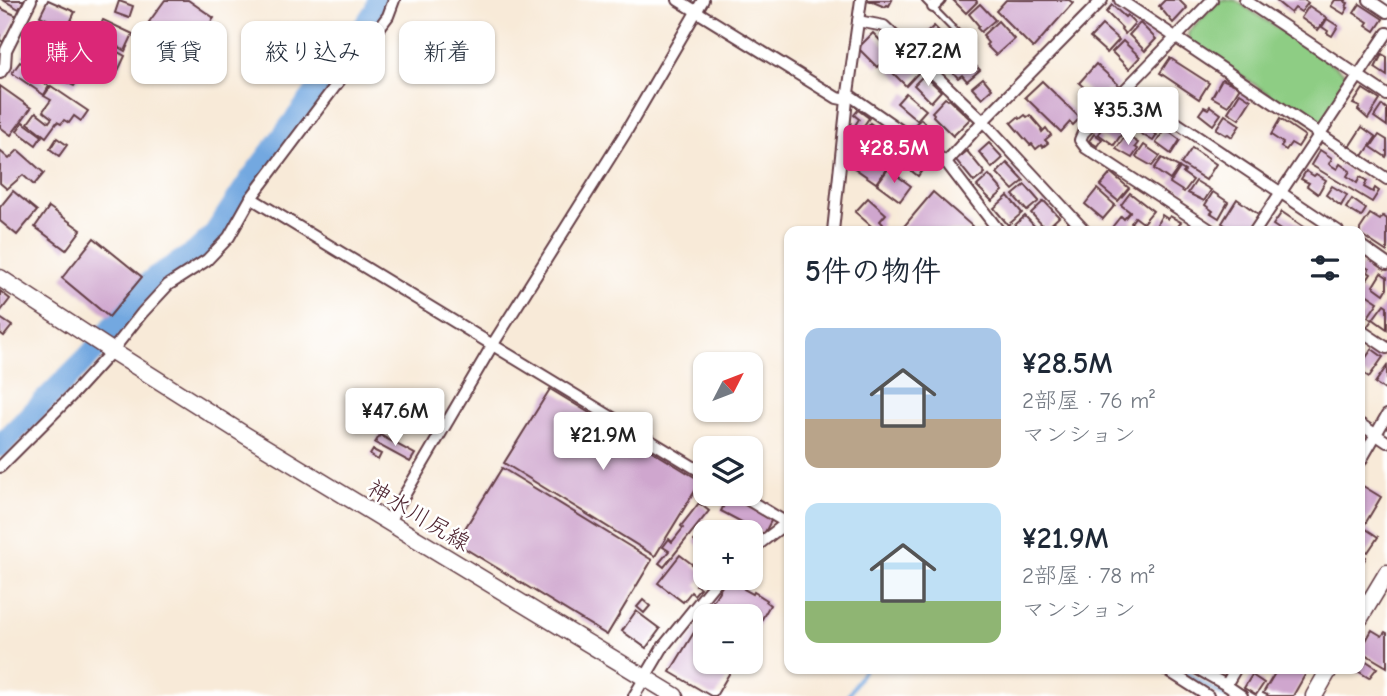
<!DOCTYPE html>
<html lang="ja">
<head>
<meta charset="utf-8">
<style>
  :root { --surface:#fff; --page:#f6f6f7; --text:#1f2937; --muted:#747a83; --accent:#db2777 }
  body { margin:0; font-family:"Comic Neue","Klee One",sans-serif; background:var(--page); color:var(--text); height:100vh; display:flex; flex-direction:column; font-size:26px; white-space:nowrap }
  * { box-sizing:border-box; margin:0 }
  p { font-size:23px; color:var(--muted) }
  .icon { flex:none; width:38px; height:38px; fill:none; stroke:currentColor; stroke-width:2; stroke-linecap:round; stroke-linejoin:round }
  .map { position:relative; flex:1; overflow:hidden }
  .panel { position:absolute; left:784px; top:226px; width:581px; height:448px; display:flex; flex-direction:column; background:var(--surface); border-radius:14px; box-shadow:0 2px 5px #0004 }
  .panel>* { flex:none }
  .hud { position:absolute; left:21px; top:21px; width:658px; height:63px; display:flex; gap:14px }
  .needle { width:46px; rotate:48deg }
  .buttons { position:absolute; left:693px; top:352px; display:grid; gap:14px }
  .buttons a { display:grid; place-items:center; width:70px; height:70px; border-radius:14px; background:var(--surface); box-shadow:0 2px 5px #0004; font-size:35px }
  .price { position:absolute; translate:-50% -60px; padding:0 16px; border-radius:7px; background:#fff; color:#222; font-size:23px; line-height:46px; filter:drop-shadow(0 2px 4px #0008) }
  .price::after { content:''; position:absolute; left:50%; top:42px; width:21px; height:16px; margin-left:-10px; background:inherit; clip-path:polygon(0 0,100% 0,50% 100%) }
  .price.selected { background:var(--accent); color:#fff }
  ul { padding:0; list-style:none }
  li { display:flex; align-items:center; gap:21px; height:175px; padding:0 21px }
  li span { display:grid; place-items:center; flex:none; width:196px; height:140px; border-radius:14px; color:#555 }
  li>.icon { margin-inline-start:auto }
  span .icon { width:84px; height:84px; fill:#fffc; stroke-width:1 }
  li b { font-size:30px }
  h2 { display:flex; justify-content:space-between; align-items:center; height:84px; padding:0 21px; font-size:30px }
  .pill { padding:0 24px; border-radius:14px; background:var(--surface); box-shadow:0 2px 5px #0004; font-size:24px; line-height:63px }
  .pill.selected { background:var(--accent); color:#fff }
  .map>svg:first-child { display:block }
</style>
</head>
<body>
<div class="map">
<svg width="1387" height="696" viewBox="0 0 1387 696">
  <rect width="100%" height="100%" fill="#fff"/>
  <filter id="ink" filterUnits="userSpaceOnUse"><feTurbulence type="fractalNoise" baseFrequency=".0143" numOctaves="2"/><feDisplacementMap in="SourceGraphic" scale="14" xChannelSelector="R" yChannelSelector="G"/><feConvolveMatrix kernelMatrix="1 2 1 2 8 2 1 2 1" color-interpolation-filters="sRGB"/></filter>
  <filter id="wash" filterUnits="userSpaceOnUse"><feTurbulence type="fractalNoise" baseFrequency=".00686" numOctaves="4" result="noise"/><feDisplacementMap in="SourceGraphic" scale="28" xChannelSelector="R" yChannelSelector="G"/><feGaussianBlur stdDeviation="1.57" result="paint"/><feColorMatrix in="noise" values="0 0 0 0 0 0 0 0 0 0 0 0 0 0 0 0 0 1.4 0 .05"/><feComposite in="paint" operator="in"/></filter>
  <g filter="url(#wash)">
    <rect width="100%" height="100%" fill="#f8ead8"/>
    <polygon fill="#8ecd84" stroke="#6c7658" stroke-width="2" points="1220,0 1235,0 1345,73 1348,77 1348,82 1322,122 1314,124 1189,41 1188,33"/>
    <g fill="none" stroke-linecap="round" stroke-linejoin="round">
      <g stroke="#73a8e0" stroke-width="3.5">
        <polyline points="1178,668 1224,696"/>
        <polyline points="848,696 865,668"/>
      </g>
      <polyline stroke="#73a8e0" stroke-width="23" points="0,446 94,351 143,288 156,277 195,253 214,235 249,182 359,35 376,10 378,0"/>
    </g>
    <g id="blocks">
      <g fill="#cfa6ce">
        <polygon points="3,0 24,0 19,9"/>
        <polygon points="48,0 75,12 67,29 40,16"/>
        <polygon points="165,0 188,0 214,18 189,52 149,22"/>
        <polygon points="868,0 892,0 889,6 887,5 885,7"/>
        <polygon points="953,0 976,0 977,2 966,13"/>
        <polygon points="1006,0 1069,0 1073,3 1033,48 996,11"/>
        <polygon points="1165,0 1179,0 1187,8 1173,23 1159,6"/>
        <polygon points="1275,0 1304,0 1308,3 1301,12 1295,8 1291,13"/>
        <polygon points="1335,0 1346,0 1345,2 1348,3 1346,7 1348,8 1344,14 1331,6"/>
        <polygon points="119,1 133,6 129,18 115,13"/>
        <polygon points="980,4 995,20 981,32 977,28 979,26 969,14"/>
        <polygon points="1360,4 1383,19 1375,31 1366,25 1368,22 1354,13"/>
        <polygon points="1112,5 1125,17 1127,15 1135,23 1125,34 1121,29 1122,28 1106,12"/>
        <polygon points="1309,6 1327,18 1318,30 1301,18"/>
        <polygon points="0,8 17,16 3,42 0,40"/>
        <polygon points="1327,19 1338,26 1332,36 1327,33 1328,31 1322,27"/>
        <polygon points="103,20 133,34 125,51 118,47 116,51 125,56 117,73 107,67 114,52 97,45 100,39 95,37"/>
        <polygon points="998,21 1014,39 996,55 986,45 988,43 984,38 985,37 983,35"/>
        <polygon points="1140,23 1156,39 1145,51 1129,35"/>
        <polygon points="1102,25 1119,40 1107,53 1090,38"/>
        <polygon points="934,26 941,33 939,35 945,41 929,58 926,55 929,52 918,41"/>
        <polygon points="873,33 892,53 877,67 858,48"/>
        <polygon points="33,39 55,52 43,71 22,57"/>
        <polygon points="955,39 967,51 955,62 943,50"/>
        <polygon points="1123,41 1140,57 1129,69 1112,52"/>
        <polygon points="901,53 920,71 906,86 887,67"/>
        <polygon points="56,54 84,70 74,86 45,71"/>
        <polygon points="1382,54 1387,57 1387,76 1375,68"/>
        <polygon points="965,55 980,70 967,81 962,75 958,78 950,69"/>
        <polygon points="1170,58 1209,83 1199,99 1160,73"/>
        <polygon points="20,62 40,76 38,79 49,86 44,95 12,73"/>
        <polygon points="1096,64 1119,85 1112,93 1108,89 1098,100 1079,83"/>
        <polygon points="924,75 941,91 931,102 914,85"/>
        <polygon points="983,78 992,89 982,98 972,87"/>
        <polygon points="1222,79 1240,87 1228,106 1212,97"/>
        <polygon points="1042,81 1080,118 1073,125 1070,122 1061,132 1025,97"/>
        <polygon points="0,86 31,108 11,135 0,127"/>
        <polygon points="51,86 88,111 81,121 74,116 69,123 64,120 61,124 57,122 46,137 28,123 36,112 49,122 52,118 43,111 51,100 44,96"/>
        <polygon points="1363,89 1380,100 1368,119 1358,110 1360,107 1353,104"/>
        <polygon points="906,93 926,110 917,120 897,103"/>
        <polygon points="1240,93 1251,100 1239,119 1228,112"/>
        <polygon points="945,98 948,100 949,99 970,119 953,136 933,116 934,114 932,112"/>
        <polygon points="1127,102 1143,113 1135,124 1131,121 1129,124 1117,116"/>
        <polygon points="1382,105 1387,109 1387,126 1374,117"/>
        <polygon points="1210,106 1221,114 1213,125 1199,114 1204,107 1208,109"/>
        <polygon points="858,110 869,118 858,134 852,130 859,119 854,115"/>
        <polygon points="1025,115 1027,117 1030,115 1042,129 1041,130 1042,132 1046,128 1051,135 1045,140 1048,143 1043,147 1041,145 1036,149 1032,144 1030,145 1011,123 1018,117 1020,119"/>
        <polygon points="1225,115 1240,125 1232,137 1228,134 1226,135 1216,129"/>
        <polygon points="1145,116 1153,120 1151,122 1157,125 1153,132 1157,135 1153,141 1135,130"/>
        <polygon points="921,119 931,130 924,137 913,126"/>
        <polygon points="1280,119 1305,136 1298,147 1291,143 1286,150 1281,147 1283,143 1271,135"/>
        <polygon points="1107,121 1123,132 1114,145 1098,134"/>
        <polygon points="23,122 42,136 36,145 17,131"/>
        <polygon points="870,123 881,131 870,146 859,139"/>
        <polygon points="1362,127 1376,137 1363,156 1349,147"/>
        <polygon points="1165,129 1180,140 1171,154 1156,143"/>
        <polygon points="1094,134 1102,139 1097,146 1089,141"/>
        <polygon points="1126,135 1138,143 1135,147 1138,149 1132,158 1116,149"/>
        <polygon points="1379,135 1387,140 1387,155 1386,157 1371,147"/>
        <polygon points="57,138 67,145 59,156 50,149"/>
        <polygon points="989,143 1003,158 992,168 979,152"/>
        <polygon points="1144,145 1160,156 1152,166 1136,157"/>
        <polygon points="905,146 915,153 918,150 930,159 918,176 905,166 904,168 894,160"/>
        <polygon points="1192,148 1216,164 1206,180 1181,164"/>
        <polygon points="18,150 44,173 34,185 23,175 7,189 0,183 0,151 9,159"/>
        <polygon points="1320,150 1332,158 1329,164 1337,169 1340,164 1350,171 1347,176 1357,183 1360,177 1367,181 1364,187 1373,192 1375,188 1379,191 1372,202 1311,165"/>
        <polygon points="967,151 985,173 974,182 956,160"/>
        <polygon points="864,152 887,168 876,183 853,167"/>
        <polygon points="1162,158 1179,167 1170,180 1154,169"/>
        <polygon points="1007,163 1024,181 1013,190 997,173"/>
        <polygon points="1180,168 1185,171 1183,173 1193,180 1184,192 1170,183"/>
        <polygon points="888,169 911,186 900,201 877,184"/>
        <polygon points="1306,171 1314,176 1316,174 1326,180 1318,194 1307,186 1309,183 1301,179"/>
        <polygon points="1111,173 1129,188 1118,201 1100,186"/>
        <polygon points="989,175 1003,191 992,201 977,186"/>
        <polygon points="1196,181 1211,190 1204,201 1188,193"/>
        <polygon points="1025,185 1039,201 1027,211 1013,195"/>
        <polygon points="1332,186 1347,195 1341,206 1326,195"/>
        <polygon points="1097,189 1115,205 1103,219 1085,204"/>
        <polygon points="13,191 37,211 17,235 0,221 0,207"/>
        <polygon points="933,192 972,226 968,231 900,231"/>
        <polygon points="1213,192 1228,202 1219,218 1211,213 1213,211 1205,205"/>
        <polygon points="1130,193 1153,211 1143,223 1135,217 1131,223 1135,226 1132,231 1109,231 1121,216 1124,219 1130,212 1121,205"/>
        <polygon points="1008,196 1022,213 1008,225 994,208"/>
        <polygon points="868,198 886,214 880,221 883,224 877,231 855,212"/>
        <polygon points="1237,199 1261,216 1250,231 1234,231 1222,223"/>
        <polygon points="1352,199 1366,209 1361,217 1346,208"/>
        <polygon points="1044,201 1059,217 1046,229 1031,213"/>
        <polygon points="49,207 81,230 66,250 35,227"/>
        <polygon points="1282,212 1310,231 1282,231 1273,225"/>
        <polygon points="1370,214 1380,220 1383,216 1387,219 1387,252 1360,234 1360,229"/>
        <polygon points="1162,215 1168,219 1170,216 1181,222 1175,231 1168,231 1157,224"/>
        <polygon points="1025,216 1038,230 1036,231 1019,231 1014,226"/>
        <polygon points="94,238 142,277 109,317 62,278"/>
        <polygon points="1362,265 1369,269 1368,272 1371,274 1365,283 1360,280 1360,268"/>
        <polygon points="1381,273 1387,277 1387,289 1384,294 1373,286"/>
        <polygon points="1360,290 1378,302 1368,317 1372,320 1367,327 1360,322 1360,319 1364,313 1360,310"/>
        <polygon points="0,291 10,299 0,312"/>
        <polygon points="1384,304 1387,306 1387,329 1373,319"/>
        <polygon points="0,318 12,326 4,336 0,333"/>
        <polygon points="1372,349 1383,357 1369,377 1360,371 1360,366"/>
        <polygon points="1387,366 1387,388 1385,390 1375,383"/>
        <polygon points="550,389 701,481 655,556 504,463"/>
        <polygon points="380,435 415,454 410,462 375,443"/>
        <polygon points="373,450 381,454 378,460 370,455"/>
        <polygon points="502,468 652,560 607,635 456,543"/>
        <polygon points="1363,486 1381,497 1365,524 1360,521 1360,492"/>
        <polygon points="729,495 772,519 764,534 721,511"/>
        <polygon points="699,503 709,511 664,567 659,563 669,551 663,547 669,539 672,542 683,528 681,526"/>
        <polygon points="707,528 710,532 705,532 705,556 698,549 700,548 694,541"/>
        <polygon points="1366,529 1378,537 1368,552 1360,547 1360,539"/>
        <polygon points="1360,553 1366,557 1360,568"/>
        <polygon points="680,555 705,574 696,585 700,588 694,595 691,592 683,602 658,583"/>
        <polygon points="727,578 732,582 733,579 745,587 744,589 753,594 754,592 767,600 766,602 770,605 751,638 751,616 705,616 705,662 736,662 716,696 711,696 670,672"/>
        <polygon points="643,600 650,606 644,613 637,607"/>
        <polygon points="636,611 660,629 646,648 622,631"/>
        <polygon points="1372,630 1382,636 1385,632 1387,633 1387,667 1360,651"/>
        <polygon points="1360,657 1377,668 1369,678 1353,668 1360,668"/>
        <polygon points="1278,668 1309,668 1293,696 1269,696 1263,693"/>
        <polygon points="1252,675 1264,683 1256,695 1244,688"/>
      </g>
    </g>
  </g>
  <g filter="url(#ink)">
    <use href="#blocks" fill-opacity="0" stroke="#643d45" stroke-width="2"/>
    <g fill="none" stroke-linecap="round" stroke-linejoin="round">
      <defs>
        <polyline id="service" points="925,0 969,45"/>
        <g id="minor">
          <polyline points="678,0 837,98 847,100"/>
          <polyline points="1120,0 1387,179"/>
          <polyline points="1245,0 1387,95"/>
          <polyline points="1369,0 1387,12"/>
          <polyline points="933,7 940,0"/>
          <polyline points="858,21 884,26 983,121 1085,231"/>
          <polyline points="0,73 5,66 6,50 31,0"/>
          <polyline points="1126,89 1338,231"/>
          <polyline points="848,94 946,162 999,231"/>
          <polyline points="946,162 983,121 1102,0"/>
          <polyline points="251,198 705,474"/>
          <polyline points="833,231 847,100 861,0"/>
          <polyline points="1212,231 1086,148 1080,140 1083,133 1212,0"/>
          <polyline points="1255,231 1387,33"/>
          <polyline points="1360,245 1387,264"/>
          <polyline points="1360,330 1387,348"/>
          <polyline points="1360,424 1387,442"/>
          <polyline points="1360,462 1387,415"/>
          <polyline points="0,467 71,396 112,351 142,313 168,285 207,260 229,237 251,198 388,16 394,0"/>
          <polyline points="738,494 787,523"/>
          <polyline points="388,523 493,344 626,132 703,0"/>
          <polyline points="751,550 789,521"/>
          <polyline points="1164,668 1208,696"/>
          <polyline points="1196,668 1226,685 1242,696"/>
          <polyline points="1226,685 1236,668"/>
          <polyline points="634,696 663,647 719,578"/>
        </g>
        <g id="secondary">
          <polyline points="0,278 112,351 245,435 675,696"/>
          <polyline points="1360,618 1387,573"/>
          <polyline points="1314,696 1330,668"/>
        </g>
      </defs>
      <use href="#service" stroke="#643d45" stroke-width="9"/>
      <use href="#minor" stroke="#643d45" stroke-width="14"/>
      <use href="#secondary" stroke="#643d45" stroke-width="19"/>
      <use href="#service" stroke="#fff" stroke-width="5"/>
      <use href="#minor" stroke="#fff" stroke-width="10"/>
      <use href="#secondary" stroke="#fff" stroke-width="16"/>
    </g>
  </g>
  <g text-anchor="middle" stroke-width="5" stroke-linejoin="round" paint-order="stroke">
    <g font-size="23" fill="#4a1f2b" stroke="#fff">
      <text transform="translate(419 515) rotate(31)" y="8">神水川尻線</text>
    </g>
  </g>
</svg>
<div class="buttons">
<a><svg class="needle" viewBox="-14 -14 28 28"><path d="M0-13l5 13h-10z" fill="#e53935"/><path d="M0 13l5-13h-10z" fill="#747a83"/></svg></a>
<a><svg class="icon" aria-label="layers" viewBox="0 0 24 24"><path d="M12 4l9 5-9 5-9-5zM3 14l9 5 9-5"/></svg></a>
<a>+</a>
<a>−</a>
</div>
<b class="price" style="left:928px;top:88px">¥27.2M</b>
<b class="price" style="left:1128px;top:147px">¥35.3M</b>
<b class="price selected" style="left:894px;top:185px">¥28.5M</b>
<b class="price" style="left:395px;top:448px">¥47.6M</b>
<b class="price" style="left:603px;top:472px">¥21.9M</b>
<div class="hud">
<a class="pill selected">購入</a>
<a class="pill">賃貸</a>
<a class="pill">絞り込み</a>
<a class="pill">新着</a>
</div>
<section class="panel">
<h2>5件の物件<svg class="icon" aria-label="filters" viewBox="0 0 24 24"><path d="M4 7h16M4 17h16"/><circle cx="9" cy="7" r="2"/><circle cx="15" cy="17" r="2"/></svg></h2>
<ul>
<li><span style="background:linear-gradient(#a9c7e8 65%,#b9a48a 0)"><svg class="icon" aria-label="home" viewBox="0 0 24 24"><path d="M3 11l9-7 9 7M6 9v11h12V9"/></svg></span><div><b>¥28.5M</b><p>2部屋 · 76 m²</p><p>マンション</p></div></li>
<li><span style="background:linear-gradient(#bfe0f5 70%,#8fb573 0)"><svg class="icon" aria-label="home" viewBox="0 0 24 24"><path d="M3 11l9-7 9 7M6 9v11h12V9"/></svg></span><div><b>¥21.9M</b><p>2部屋 · 78 m²</p><p>マンション</p></div></li>
</ul>
</section>
</div>
</body>
</html>
